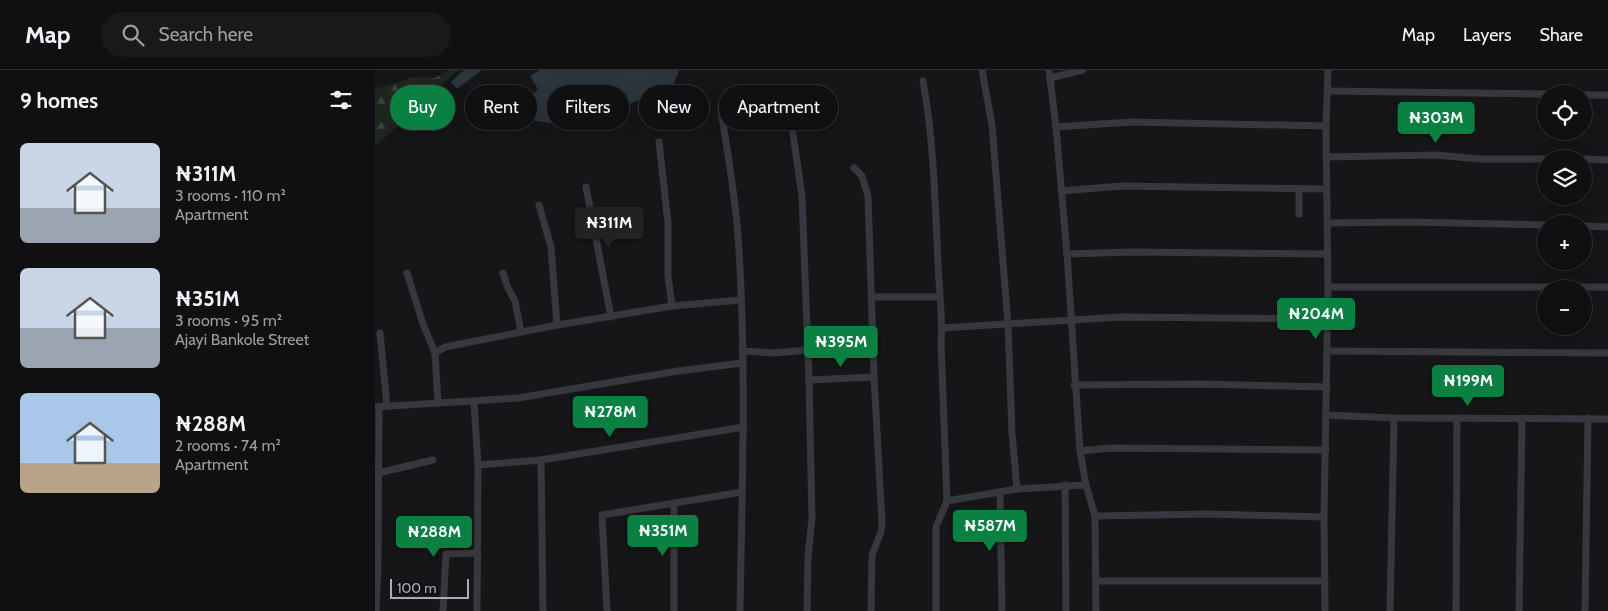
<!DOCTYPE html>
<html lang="en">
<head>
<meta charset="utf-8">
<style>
  :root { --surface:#101012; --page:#19191b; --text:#f1f3f6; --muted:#9c9d9f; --line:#303032; --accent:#0b8043 }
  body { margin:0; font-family:Cabin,sans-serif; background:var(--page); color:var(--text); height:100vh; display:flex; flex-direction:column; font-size:19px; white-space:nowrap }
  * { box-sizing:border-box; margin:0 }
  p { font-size:16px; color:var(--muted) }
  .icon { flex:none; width:28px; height:28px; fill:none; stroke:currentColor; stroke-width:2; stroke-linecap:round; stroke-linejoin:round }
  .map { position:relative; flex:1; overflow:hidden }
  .drawer { display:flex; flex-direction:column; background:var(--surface); width:375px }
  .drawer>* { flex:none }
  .guide { position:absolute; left:15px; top:15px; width:475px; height:45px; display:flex; gap:10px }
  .controls { position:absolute; left:1162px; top:15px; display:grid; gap:10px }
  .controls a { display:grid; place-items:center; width:55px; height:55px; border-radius:50%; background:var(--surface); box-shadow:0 5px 20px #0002,0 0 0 1px var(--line); font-size:25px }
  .scale { position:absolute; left:15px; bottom:12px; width:79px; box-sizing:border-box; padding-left:5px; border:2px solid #a8adb8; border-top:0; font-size:14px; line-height:18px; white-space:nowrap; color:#a8adb8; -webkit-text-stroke:4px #111113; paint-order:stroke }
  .price { position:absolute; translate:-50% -42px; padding:0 11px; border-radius:5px; background:var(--accent); color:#fff; font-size:16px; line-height:32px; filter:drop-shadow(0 1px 2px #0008) }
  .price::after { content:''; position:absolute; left:50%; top:30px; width:15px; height:11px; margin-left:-8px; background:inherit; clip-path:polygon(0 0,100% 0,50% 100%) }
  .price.on { background:#222; color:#fff }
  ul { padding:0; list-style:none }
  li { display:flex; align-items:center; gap:15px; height:125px; padding:0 20px }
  li span { display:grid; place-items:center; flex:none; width:140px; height:100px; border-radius:8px; color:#555 }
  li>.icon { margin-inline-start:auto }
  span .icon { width:60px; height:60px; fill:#fffc; stroke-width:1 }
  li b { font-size:21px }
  h2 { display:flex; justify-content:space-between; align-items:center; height:60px; padding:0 20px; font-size:21px }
  .pill { padding:0 18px; border-radius:22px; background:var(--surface); box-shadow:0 5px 20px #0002,0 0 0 1px var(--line); font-size:18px; line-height:45px }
  .pill.on { background:var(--accent); color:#fff }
  header { display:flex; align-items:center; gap:30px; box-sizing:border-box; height:70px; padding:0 25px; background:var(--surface); border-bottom:1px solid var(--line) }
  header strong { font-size:24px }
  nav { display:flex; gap:28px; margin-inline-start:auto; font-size:18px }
  .search { width:350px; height:45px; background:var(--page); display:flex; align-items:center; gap:12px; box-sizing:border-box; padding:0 18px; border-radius:28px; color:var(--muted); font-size:19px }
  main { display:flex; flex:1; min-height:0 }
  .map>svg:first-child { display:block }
</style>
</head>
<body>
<header>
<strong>Map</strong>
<div class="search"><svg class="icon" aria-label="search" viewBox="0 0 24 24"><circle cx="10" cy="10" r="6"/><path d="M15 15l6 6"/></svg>Search here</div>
<nav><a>Map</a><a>Layers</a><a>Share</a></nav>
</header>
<main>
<section class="drawer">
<h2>9 homes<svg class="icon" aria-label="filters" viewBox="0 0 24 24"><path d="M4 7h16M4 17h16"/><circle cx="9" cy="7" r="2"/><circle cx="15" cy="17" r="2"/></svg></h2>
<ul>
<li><span style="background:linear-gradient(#c9d6e8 65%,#9aa5b1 0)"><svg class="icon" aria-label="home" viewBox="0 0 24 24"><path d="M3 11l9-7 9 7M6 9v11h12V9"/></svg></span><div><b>₦311M</b><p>3 rooms · 110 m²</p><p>Apartment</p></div></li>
<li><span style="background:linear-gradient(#c9d6e8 60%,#9aa5b1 0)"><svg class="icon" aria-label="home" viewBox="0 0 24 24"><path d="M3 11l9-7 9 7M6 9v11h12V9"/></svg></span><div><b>₦351M</b><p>3 rooms · 95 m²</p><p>Ajayi Bankole Street</p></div></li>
<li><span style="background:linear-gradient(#a9c7e8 70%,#b9a48a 0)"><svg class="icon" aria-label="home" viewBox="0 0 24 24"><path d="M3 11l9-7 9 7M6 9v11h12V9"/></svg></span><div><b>₦288M</b><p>2 rooms · 74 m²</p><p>Apartment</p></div></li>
</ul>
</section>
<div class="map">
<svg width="1233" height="541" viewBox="0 0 1233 541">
  <defs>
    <pattern id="forest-firs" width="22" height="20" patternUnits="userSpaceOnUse" patternTransform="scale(1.25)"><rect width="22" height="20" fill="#1e261f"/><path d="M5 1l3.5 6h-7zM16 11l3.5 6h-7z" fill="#3c433d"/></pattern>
  </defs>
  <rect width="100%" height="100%" fill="#161618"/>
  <polygon fill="url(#forest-firs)" points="74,0 83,0 0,77 0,19 40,7 60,8"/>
  <g fill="#2c353c">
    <polygon points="89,0 107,0 82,19 76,12"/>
    <path d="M 165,0 L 304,0 L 298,16 C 262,30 190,67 152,47 C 146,44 140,36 135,31 C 150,33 152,29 163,19 L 155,6 Z"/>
  </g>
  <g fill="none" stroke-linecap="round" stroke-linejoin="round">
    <g stroke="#37383d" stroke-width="7">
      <polyline points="607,0 617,55 633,254 637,363 642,419"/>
      <polyline points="674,0 681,57 692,184 705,381 711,415 720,446 721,541"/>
      <polyline points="675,8 708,0"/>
      <path d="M 548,11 C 559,72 560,132 563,193 C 564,220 568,247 566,273 L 572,431 L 561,457 L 561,541"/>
      <polyline points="952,21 1171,24"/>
      <polyline points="1209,25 1233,25"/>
      <path d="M 346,39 C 352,81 360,123 363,166 C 372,291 367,416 365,541"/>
      <polyline points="681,57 756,52 951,56"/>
      <polyline points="418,64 427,126 434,310 437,448 433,487 432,541"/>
      <polyline points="284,72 293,153 293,206 297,236"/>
      <polyline points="951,87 1061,85 1105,89 1171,89"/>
      <polyline points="1209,89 1233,90"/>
      <polyline points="479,98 487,106 493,126 499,307 507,452 506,462 497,485 496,541"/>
      <polyline points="211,117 236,247"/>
      <polyline points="686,121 746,116 951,119"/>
      <polyline points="164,135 176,177 182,255"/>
      <polyline points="924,144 924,119"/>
      <polyline points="953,153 1033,152 1171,155"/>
      <polyline points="1209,156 1233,157"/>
      <polyline points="692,184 757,182 952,184"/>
      <polyline points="32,203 48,254 60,283"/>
      <polyline points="128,203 132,216 140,231 146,262"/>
      <polyline points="953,217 1233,217"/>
      <polyline points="497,227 564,227"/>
      <polyline points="567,258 746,247 952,249"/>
      <polyline points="5,263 12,336"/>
      <polyline points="367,281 400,283 433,280"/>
      <polyline points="953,281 1233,283"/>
      <polyline points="434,310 499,307"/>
      <polyline points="699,315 826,314 952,317"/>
      <polyline points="99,332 103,395 102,541"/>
      <polyline points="63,333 60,283 70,277 182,255 297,236 366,230"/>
      <polyline points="0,337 143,328 303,301 367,293"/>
      <polyline points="951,345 1019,348 1233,349"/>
      <polyline points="705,381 736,378 951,380"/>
      <polyline points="166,390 168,541"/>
      <polyline points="103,395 166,390 369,357"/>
      <polyline points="3,403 58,390"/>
      <polyline points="690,415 691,541"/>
      <polyline points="625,422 627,541"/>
      <polyline points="572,431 642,419 711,415"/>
      <polyline points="720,446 833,444 949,447"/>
      <polyline points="722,511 950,511"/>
      <polyline points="1,541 3,493 4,337"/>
      <polyline points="68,541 71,484 103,483"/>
      <polyline points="232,541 227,445 367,422"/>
      <polyline points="299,541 299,433"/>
      <polyline points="950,541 949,447 953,217 951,56 953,0"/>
      <polyline points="1015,541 1019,348"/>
      <polyline points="1081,541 1082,348"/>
      <polyline points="1144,541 1147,348"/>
      <polyline points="1210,541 1213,348"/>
    </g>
  </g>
</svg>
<div class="controls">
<a><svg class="icon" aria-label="locate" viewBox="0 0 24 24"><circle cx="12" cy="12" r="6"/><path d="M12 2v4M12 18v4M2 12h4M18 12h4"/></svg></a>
<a><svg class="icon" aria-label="layers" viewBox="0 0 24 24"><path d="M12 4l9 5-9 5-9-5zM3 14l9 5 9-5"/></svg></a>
<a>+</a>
<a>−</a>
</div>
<div class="scale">100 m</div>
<b class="price" style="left:1061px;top:74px">₦303M</b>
<b class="price on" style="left:234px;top:179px">₦311M</b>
<b class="price" style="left:941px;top:270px">₦204M</b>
<b class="price" style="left:466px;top:298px">₦395M</b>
<b class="price" style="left:1093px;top:337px">₦199M</b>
<b class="price" style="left:235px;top:368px">₦278M</b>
<b class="price" style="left:615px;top:482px">₦587M</b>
<b class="price" style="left:288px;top:487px">₦351M</b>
<b class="price" style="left:59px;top:488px">₦288M</b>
<div class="guide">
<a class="pill on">Buy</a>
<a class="pill">Rent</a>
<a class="pill">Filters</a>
<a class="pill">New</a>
<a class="pill">Apartment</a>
</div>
</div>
</main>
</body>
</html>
